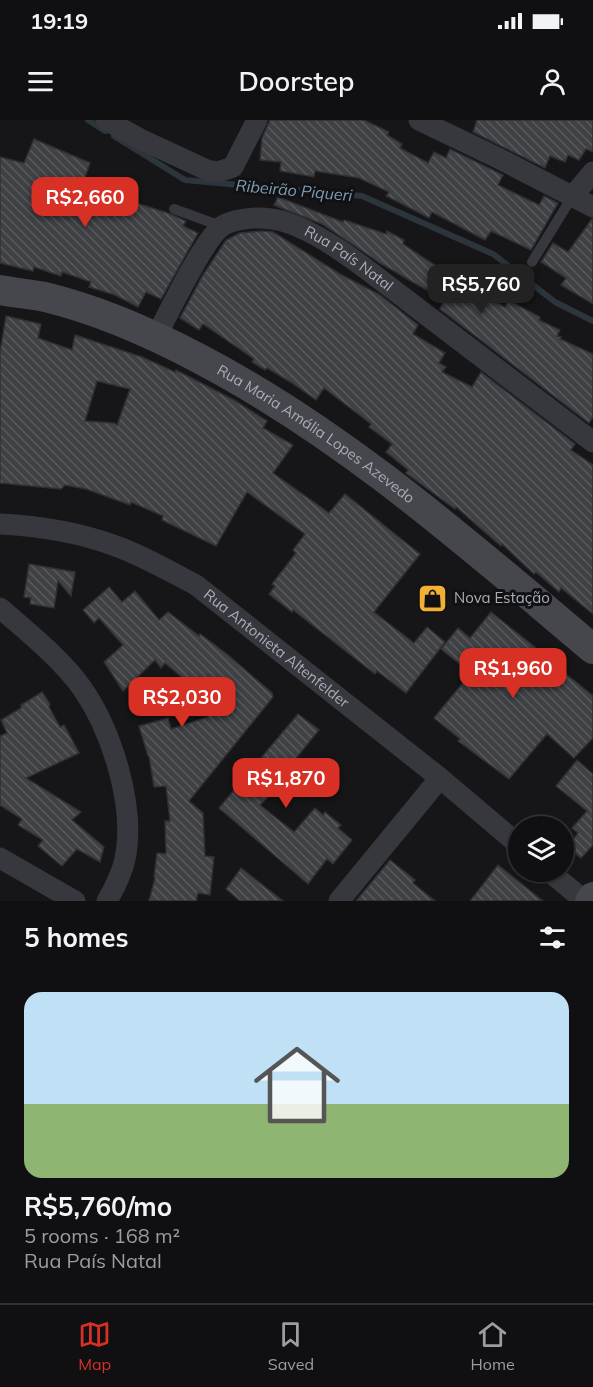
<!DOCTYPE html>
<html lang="en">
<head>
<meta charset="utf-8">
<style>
  :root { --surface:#101012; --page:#1e1e20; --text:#f1f3f6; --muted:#9c9d9f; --line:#303032; --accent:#d93025 }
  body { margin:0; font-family:Mulish,sans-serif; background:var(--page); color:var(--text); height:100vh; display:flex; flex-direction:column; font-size:22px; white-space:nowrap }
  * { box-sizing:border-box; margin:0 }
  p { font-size:20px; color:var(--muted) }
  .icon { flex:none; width:33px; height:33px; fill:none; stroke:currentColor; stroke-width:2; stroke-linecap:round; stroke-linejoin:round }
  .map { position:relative; height:781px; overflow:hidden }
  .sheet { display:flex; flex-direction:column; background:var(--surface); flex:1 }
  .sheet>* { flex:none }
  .fabs { position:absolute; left:508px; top:696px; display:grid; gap:12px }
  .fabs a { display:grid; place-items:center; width:66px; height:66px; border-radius:50%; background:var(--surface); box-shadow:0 2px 4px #0004,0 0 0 2px var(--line); font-size:30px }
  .price { position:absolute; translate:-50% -51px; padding:0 14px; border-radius:12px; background:var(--accent); color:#fff; font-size:20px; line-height:39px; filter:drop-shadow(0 2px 3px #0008) }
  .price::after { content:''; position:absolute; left:50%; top:36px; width:18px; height:14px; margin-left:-9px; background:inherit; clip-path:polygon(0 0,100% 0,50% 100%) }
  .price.active { background:#222; color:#fff }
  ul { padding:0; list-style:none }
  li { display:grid; align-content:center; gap:12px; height:318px; padding:0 24px }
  li span { display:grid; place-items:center; height:186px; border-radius:18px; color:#555 }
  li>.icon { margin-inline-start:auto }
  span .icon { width:108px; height:108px; fill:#fffc; stroke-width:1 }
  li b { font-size:26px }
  h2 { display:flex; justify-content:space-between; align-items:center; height:72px; padding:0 24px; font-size:26px }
  .status { display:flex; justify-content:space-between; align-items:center; height:42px; padding:0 30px; background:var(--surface); direction:ltr }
  .status svg { height:16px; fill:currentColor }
  header { display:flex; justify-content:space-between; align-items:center; height:78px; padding:0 24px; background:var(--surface); font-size:27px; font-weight:600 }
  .menu { display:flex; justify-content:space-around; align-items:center; height:84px; border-top:2px solid var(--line); background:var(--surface); font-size:16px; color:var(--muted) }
  .menu a { display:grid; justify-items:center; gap:3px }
  .menu .active { color:var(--accent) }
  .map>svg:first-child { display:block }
</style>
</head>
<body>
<div class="status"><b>19:19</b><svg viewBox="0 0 49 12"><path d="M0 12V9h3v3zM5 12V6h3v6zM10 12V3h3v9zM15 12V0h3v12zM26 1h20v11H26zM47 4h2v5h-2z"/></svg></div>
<header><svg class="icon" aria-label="menu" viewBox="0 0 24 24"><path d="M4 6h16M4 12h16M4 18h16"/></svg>Doorstep<svg class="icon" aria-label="person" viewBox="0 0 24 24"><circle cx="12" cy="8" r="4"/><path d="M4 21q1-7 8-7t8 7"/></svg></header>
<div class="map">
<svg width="593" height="781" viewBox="0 0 593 781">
  <defs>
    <pattern id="building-back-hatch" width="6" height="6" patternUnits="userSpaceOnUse" patternTransform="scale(1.5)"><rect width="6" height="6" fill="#404145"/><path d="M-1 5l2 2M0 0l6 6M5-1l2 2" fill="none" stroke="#595a5e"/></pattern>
  </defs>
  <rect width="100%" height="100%" fill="#161618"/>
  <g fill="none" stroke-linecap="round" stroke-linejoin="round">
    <g stroke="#2c353c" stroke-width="6">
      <polyline points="88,0 105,11"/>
      <polyline points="114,16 185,60 362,76 493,134 555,182 593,201"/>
    </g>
  </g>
  <g fill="url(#building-back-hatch)" stroke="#303034" stroke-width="1.5" fill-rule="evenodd">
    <polygon points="270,0 364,0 389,12 387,15 402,24 400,28 428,43 434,32 446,38 450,29 503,55 498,65 539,85 544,76 558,83 531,130 491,111 485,120 432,92 429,98 408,87 386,76 389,72 359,58 315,51 314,57 280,51 281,42 260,40 262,18"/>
    <polygon points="477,0 593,0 593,32 586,29 579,40 568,35 565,42 550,36 545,48 473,12"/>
    <polygon points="34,19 90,43 82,66 168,93 186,101 183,106 198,113 161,179 146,172 138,187 115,175 89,167 91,162 62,152 61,156 34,147 33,151 0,143 0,37 24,43"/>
    <polygon points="278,77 343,102 344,100 386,114 387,111 404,120 403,124 433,144 452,154 456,145 469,152 463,165 505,187 508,180 540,197 539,200 560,210 557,216 561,217 560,219 593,234 593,297 589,303 440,189 444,180 380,143 322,104 274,85"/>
    <polygon points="592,99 593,100 593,184 561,165 566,158 541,142 553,123 568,132"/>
    <polygon points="262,111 273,112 340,154 380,175 418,205 413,214 445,233 439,243 446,247 442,252 472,267 481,252 575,324 571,330 593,345 593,494 561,468 559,472 536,452 534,454 502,424 501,426 456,387 455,389 406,353 408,350 386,332 392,324 369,307 371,304 337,278 324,268 316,280 292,263 267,248 265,250 252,242 254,239 203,204 199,210 180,198 203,155 226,120 240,113"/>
    <path d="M 6,196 L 41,204 L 38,218 L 72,230 L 75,215 L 142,237 L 175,252 L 176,250 L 234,280 L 267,301 L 263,308 L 293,325 L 273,353 L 329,393 L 345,374 L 420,434 L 374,492 L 414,523 L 427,507 L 445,522 L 406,573 L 377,551 L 375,554 L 293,490 L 292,492 L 269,474 L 275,466 L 272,464 L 296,433 L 293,430 L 305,414 L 247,372 L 216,426 L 162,400 L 163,396 L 131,382 L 130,385 L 86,369 L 65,365 L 61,369 L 0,363 L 0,232 ZM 97,261 L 130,269 L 117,305 L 114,303 L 85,301 Z"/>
    <polygon points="29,444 75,452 71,476 58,461 54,488 30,484 31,478 24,477"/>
    <polygon points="109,467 122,482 135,471 159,500 168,492 199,516 200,514 228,535 272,573 273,577 189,681 203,693 205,736 214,737 210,775 198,773 196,781 149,781 155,758 154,757 157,733 166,734 165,701 170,701 166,666 154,667 149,636 148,636 139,606 168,598 171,609 208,597 206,578 165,543 161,548 155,540 123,571 104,542 123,525 99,498 94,503 83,490"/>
    <polygon points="491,492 561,548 560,549 593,576 593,618 574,638 547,614 509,659 458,621 460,619 434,598 471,553 441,529 458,508 470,518"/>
    <polygon points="42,572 50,584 49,587 60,607 64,605 79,633 26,658 81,692 72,700 104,727 100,742 77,729 62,746 38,726 43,720 18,705 22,699 0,685 0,616 7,613 1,600 21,588 21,585"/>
    <polygon points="298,594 319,610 267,674 269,676 260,685 294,712 315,688 323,695 325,692 341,705 338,708 352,720 333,744 327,739 308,764 219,688"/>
    <polygon points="577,640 593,654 593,725 581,738 568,727 578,713 572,708 587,691 556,666"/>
    <polygon points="390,740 415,760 413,763 435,781 356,781"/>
    <polygon points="498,745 543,781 470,781"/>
    <polygon points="241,748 283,781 240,781 226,769"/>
  </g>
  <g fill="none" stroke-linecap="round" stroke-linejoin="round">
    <g stroke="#37383d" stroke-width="10">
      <polyline points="174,89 221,106"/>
      <polyline points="532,142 572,77"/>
    </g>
    <g stroke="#37383d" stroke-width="21">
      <polyline points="106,0 140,19 207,50 218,52 233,47 257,0"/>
      <polyline points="419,0 498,38 593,87"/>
      <polyline points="572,77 593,52"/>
      <path id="s1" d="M 156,217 C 167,196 206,114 224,105 C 240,97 265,96 282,101 C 325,113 376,157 412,184 C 473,230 533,276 593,322"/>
      <path id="s2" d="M 0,404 C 39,406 77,412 113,425 C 142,435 169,451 196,465 L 440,658 L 519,725"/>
      <path d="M 0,488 C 27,511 62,540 82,568 C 112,611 136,687 125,739 C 122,753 114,769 107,781"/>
      <polyline points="0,738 75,781"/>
      <polyline points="550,752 585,781"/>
      <polyline points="339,781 440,658"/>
    </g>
    <g stroke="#45474d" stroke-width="30">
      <path id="s3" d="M 0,170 C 15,173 30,174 45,177 C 99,190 151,213 200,239 C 345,315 469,425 593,529"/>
      <polyline points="590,781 593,777"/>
    </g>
  </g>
  <defs>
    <symbol id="shop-square" viewBox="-11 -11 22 22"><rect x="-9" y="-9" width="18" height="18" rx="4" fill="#f2b134" stroke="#111113"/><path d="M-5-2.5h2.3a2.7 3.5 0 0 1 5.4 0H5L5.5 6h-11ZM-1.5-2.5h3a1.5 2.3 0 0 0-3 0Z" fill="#111"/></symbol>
  </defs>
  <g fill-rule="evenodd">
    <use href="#shop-square" x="416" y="462" width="33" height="33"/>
  </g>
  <g text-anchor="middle" stroke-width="6" stroke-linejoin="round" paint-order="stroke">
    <g font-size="15" fill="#a8adb8" stroke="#111113">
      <text dy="5" stroke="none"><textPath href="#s1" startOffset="268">Rua País Natal</textPath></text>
      <text dy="5" stroke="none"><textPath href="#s3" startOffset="351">Rua Maria Amália Lopes Azevedo</textPath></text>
      <text dy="5" stroke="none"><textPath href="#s2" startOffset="310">Rua Antonieta Altenfelder</textPath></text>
    </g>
    <g font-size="15" fill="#a8adb8" stroke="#111113" text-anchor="start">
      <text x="454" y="483">Nova Estação</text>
    </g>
    <g font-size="16" font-style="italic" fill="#7f9bb3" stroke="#111113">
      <text transform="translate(294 70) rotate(5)" y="6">Ribeirão Piqueri</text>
    </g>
  </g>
</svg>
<div class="fabs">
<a><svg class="icon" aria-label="layers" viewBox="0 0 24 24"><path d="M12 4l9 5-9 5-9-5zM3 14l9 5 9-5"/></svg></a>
</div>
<b class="price" style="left:85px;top:108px">R$2,660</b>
<b class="price active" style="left:481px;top:195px">R$5,760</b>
<b class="price" style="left:513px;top:579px">R$1,960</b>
<b class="price" style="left:182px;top:608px">R$2,030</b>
<b class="price" style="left:286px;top:689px">R$1,870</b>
</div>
<section class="sheet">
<h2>5 homes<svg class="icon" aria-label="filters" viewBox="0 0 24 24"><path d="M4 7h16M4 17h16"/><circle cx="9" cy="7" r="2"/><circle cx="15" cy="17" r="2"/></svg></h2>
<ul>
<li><span style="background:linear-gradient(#bfe0f5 60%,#8fb573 0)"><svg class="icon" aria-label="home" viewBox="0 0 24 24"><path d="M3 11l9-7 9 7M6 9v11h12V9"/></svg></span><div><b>R$5,760/mo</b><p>5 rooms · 168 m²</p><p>Rua País Natal</p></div></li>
</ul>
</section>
<nav class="menu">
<a class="active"><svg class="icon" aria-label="map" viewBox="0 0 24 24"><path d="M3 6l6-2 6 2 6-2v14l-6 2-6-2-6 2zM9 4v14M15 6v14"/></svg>Map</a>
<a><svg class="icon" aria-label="saved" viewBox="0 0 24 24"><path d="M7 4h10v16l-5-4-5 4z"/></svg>Saved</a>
<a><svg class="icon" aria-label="home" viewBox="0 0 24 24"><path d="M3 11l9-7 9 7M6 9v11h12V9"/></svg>Home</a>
</nav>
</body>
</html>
